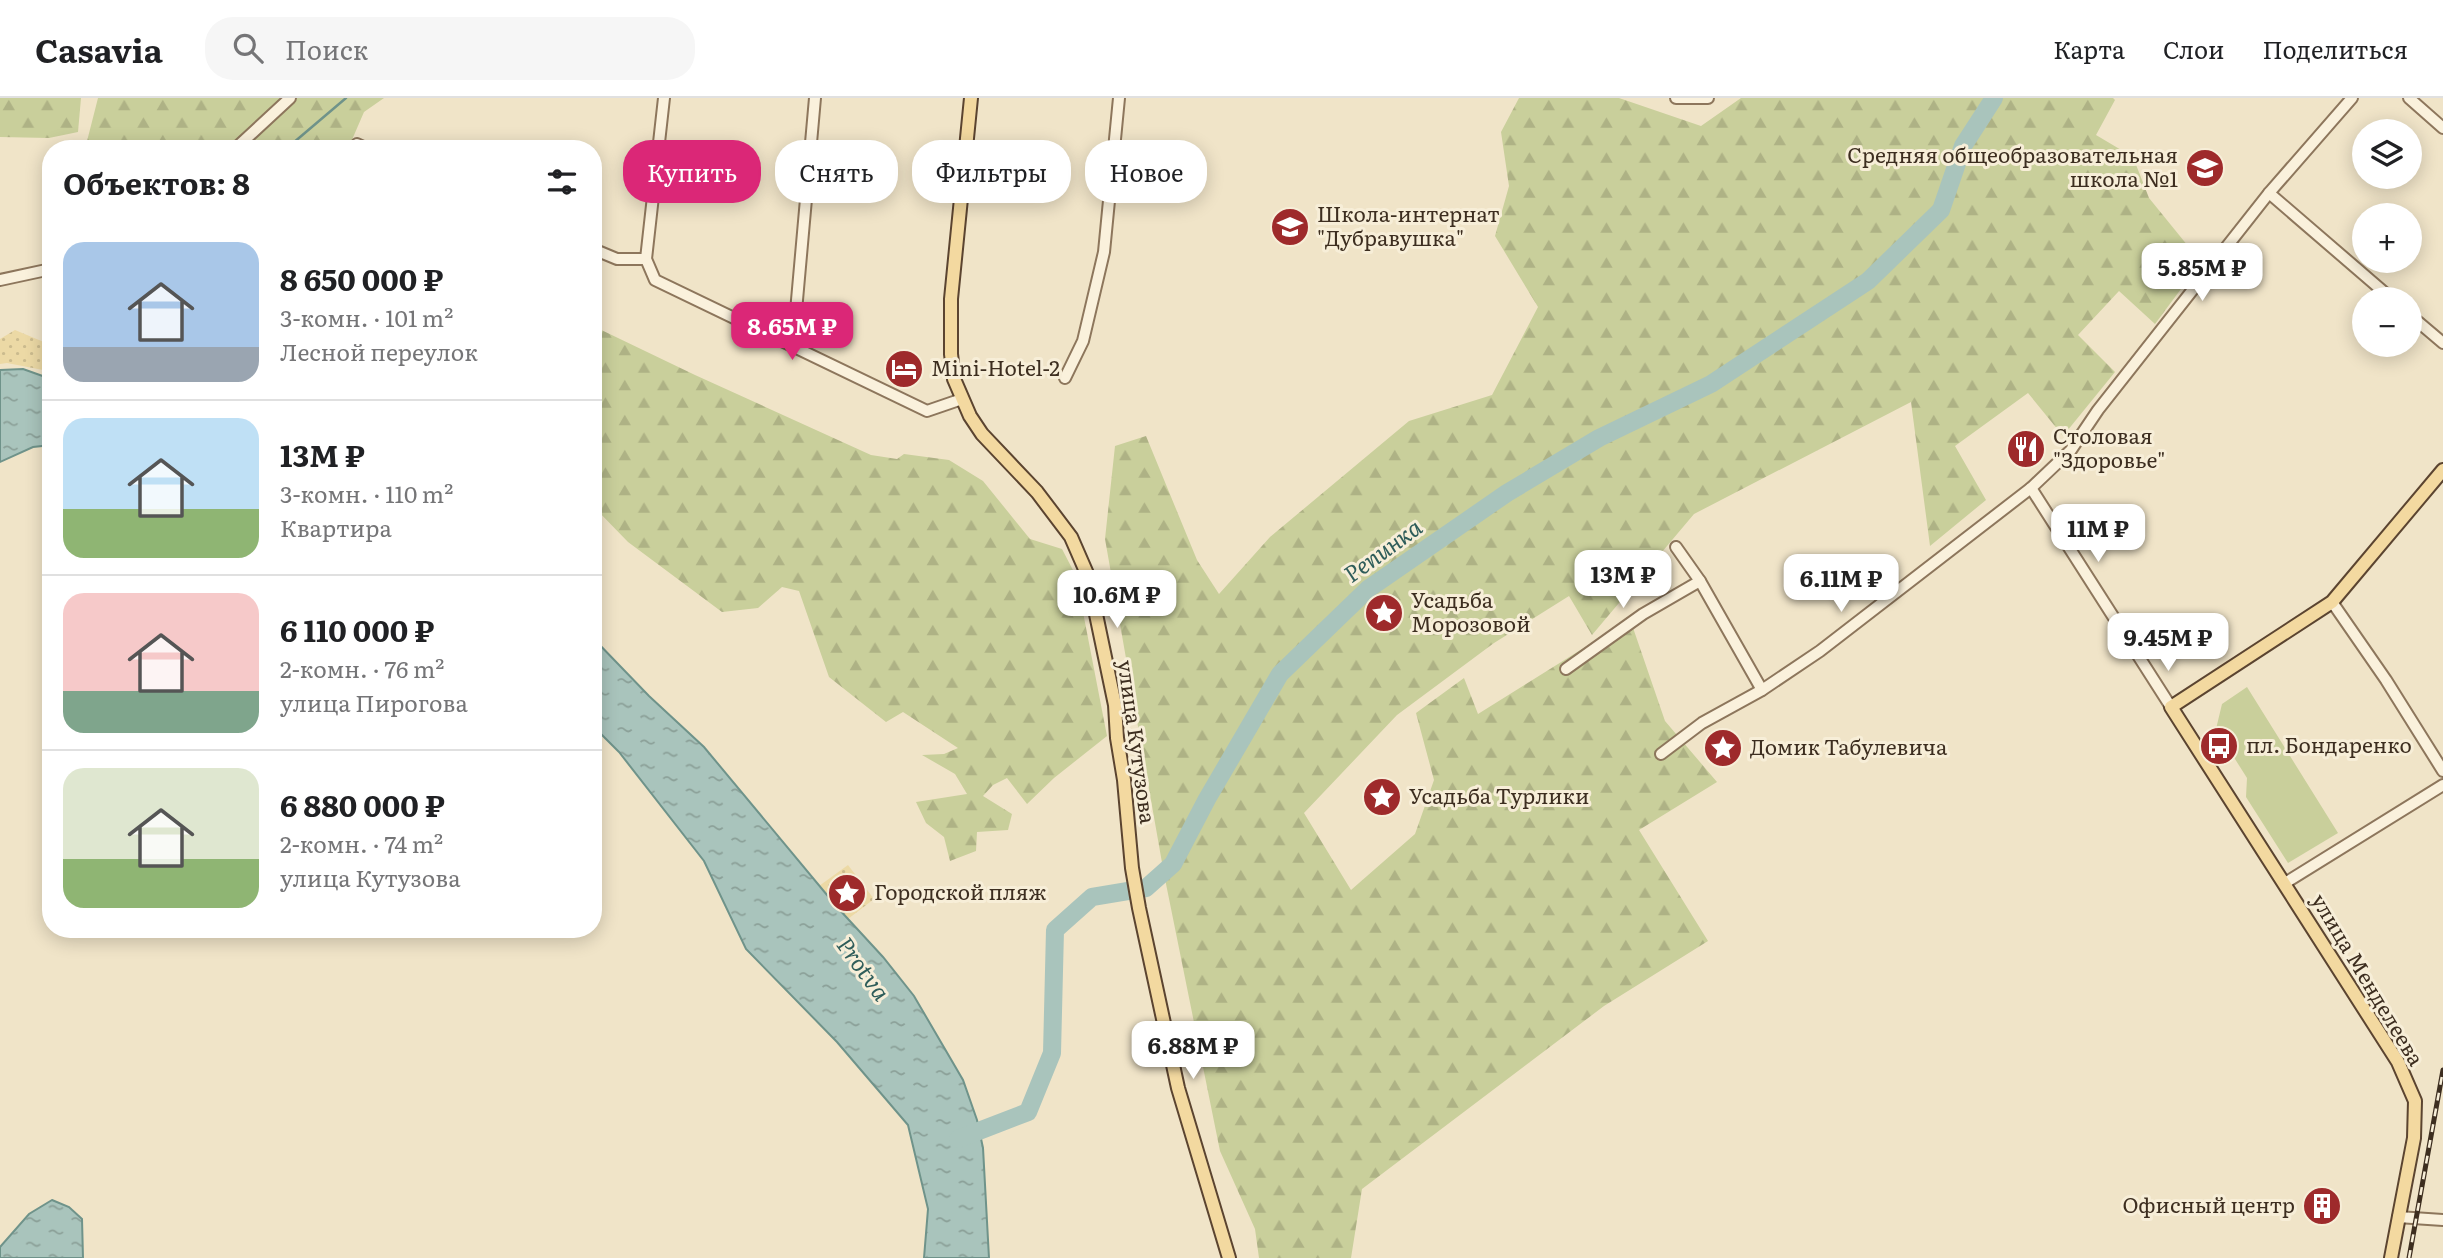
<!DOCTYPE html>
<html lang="ru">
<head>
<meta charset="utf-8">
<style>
  :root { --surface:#fff; --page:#f6f6f6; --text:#202124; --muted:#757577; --line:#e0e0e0; --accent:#db2777 }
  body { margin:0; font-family:Literata,serif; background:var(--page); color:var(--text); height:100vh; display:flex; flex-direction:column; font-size:26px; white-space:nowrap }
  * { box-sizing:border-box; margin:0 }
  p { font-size:23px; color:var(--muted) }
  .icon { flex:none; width:38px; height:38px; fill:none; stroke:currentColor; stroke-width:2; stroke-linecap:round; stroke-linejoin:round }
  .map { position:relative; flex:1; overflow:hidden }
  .panel { position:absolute; left:42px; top:42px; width:560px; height:798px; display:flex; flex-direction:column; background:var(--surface); border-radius:28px; box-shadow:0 4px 18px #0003 }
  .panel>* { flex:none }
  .guide { position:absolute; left:623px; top:42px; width:665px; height:63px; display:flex; gap:14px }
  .controls { position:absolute; left:2352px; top:21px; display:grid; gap:14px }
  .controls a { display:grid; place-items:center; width:70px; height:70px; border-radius:50%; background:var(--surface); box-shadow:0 4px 18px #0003; font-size:35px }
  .price { position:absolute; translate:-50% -60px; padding:0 16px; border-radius:14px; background:#fff; color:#222; font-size:23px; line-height:46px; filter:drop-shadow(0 2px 4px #0008) }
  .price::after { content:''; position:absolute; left:50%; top:42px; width:21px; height:16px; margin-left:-10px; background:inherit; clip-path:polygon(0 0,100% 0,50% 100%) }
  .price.active { background:var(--accent); color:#fff }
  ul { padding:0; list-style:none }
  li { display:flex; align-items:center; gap:21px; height:175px; padding:0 21px }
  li+li { border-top:2px solid var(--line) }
  li span { display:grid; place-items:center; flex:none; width:196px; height:140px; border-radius:21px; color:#555 }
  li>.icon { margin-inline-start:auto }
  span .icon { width:84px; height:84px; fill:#fffc; stroke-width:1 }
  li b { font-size:30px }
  h2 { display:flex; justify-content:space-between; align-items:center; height:84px; padding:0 21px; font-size:30px }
  .chip { padding:0 24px; border-radius:28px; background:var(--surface); box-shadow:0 4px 18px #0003; font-size:24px; line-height:63px }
  .chip.active { background:var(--accent); color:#fff }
  header { display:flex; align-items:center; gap:42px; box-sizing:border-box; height:98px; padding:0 35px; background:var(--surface); border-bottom:2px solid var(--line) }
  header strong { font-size:33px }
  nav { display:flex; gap:38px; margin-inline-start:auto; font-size:24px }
  .search { width:490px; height:63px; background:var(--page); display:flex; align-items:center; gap:18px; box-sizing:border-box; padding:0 24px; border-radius:28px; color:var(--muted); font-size:26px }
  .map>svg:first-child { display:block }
</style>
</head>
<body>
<header>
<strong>Casavia</strong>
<div class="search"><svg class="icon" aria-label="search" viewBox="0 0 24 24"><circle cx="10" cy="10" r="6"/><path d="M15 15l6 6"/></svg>Поиск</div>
<nav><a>Карта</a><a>Слои</a><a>Поделиться</a></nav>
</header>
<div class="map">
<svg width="2443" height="1160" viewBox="0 0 2443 1160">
  <defs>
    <pattern id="forest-firs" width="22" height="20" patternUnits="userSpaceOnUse" patternTransform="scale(1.75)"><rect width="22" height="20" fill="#c9cf9b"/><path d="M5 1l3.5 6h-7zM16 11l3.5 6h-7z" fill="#aeb285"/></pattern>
    <pattern id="sand-dots" width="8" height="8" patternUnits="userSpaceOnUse" patternTransform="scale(1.75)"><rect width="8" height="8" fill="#ecd9a5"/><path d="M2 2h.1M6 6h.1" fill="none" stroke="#cbbb8e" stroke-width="1.8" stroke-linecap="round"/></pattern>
    <pattern id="water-ripples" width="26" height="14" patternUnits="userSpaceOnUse" patternTransform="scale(1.75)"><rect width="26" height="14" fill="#a9c4bc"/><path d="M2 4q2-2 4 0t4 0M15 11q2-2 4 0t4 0" fill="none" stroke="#8ba098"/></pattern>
  </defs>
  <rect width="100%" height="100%" fill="#f0e4c8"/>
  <polygon fill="#c9cf9b" points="2247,589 2338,735 2288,765 2246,699 2247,680 2216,631 2222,606"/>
  <g fill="url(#forest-firs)">
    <polygon points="0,0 81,0 78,34 49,40 0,39"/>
    <polygon points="98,0 384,0 364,14 348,51 85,51"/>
    <polygon points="1519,0 1619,0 1701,28 1741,0 2113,0 2115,2 2096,37 2133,59 2149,100 2201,164 2155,226 2119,193 2078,237 2115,274 2063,338 2028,295 1955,348 1986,402 1930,448 1911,304 1694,416 1592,537 1569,498 1494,545 1397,617 1304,715 1351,792 1415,736 1434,682 1416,615 1464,580 1478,616 1630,521 1665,623 1717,684 1639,732 1708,843 1604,908 1362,1091 1351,1160 1259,1160 1255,1131 1220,1053 1164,776 1105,441 1115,348 1146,338 1197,462 1219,496 1270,439 1409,323 1492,297 1538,209 1495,138 1509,88 1501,34"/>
    <polygon points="593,228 695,277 871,357 897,361 904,356 949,362 983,383 1030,441 1062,451 1076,478 1107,638 1054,680 1027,706 1007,680 993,687 983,698 1012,716 1008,732 977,734 976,753 950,763 944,739 926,725 916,704 967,696 955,676 922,657 944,656 958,650 903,614 886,624 829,579 799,493 782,489 758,510 722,514 628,444 593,408"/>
  </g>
  <g fill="url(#sand-dots)">
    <polygon points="15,232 51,247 43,272 7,265 0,266 0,241"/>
    <polygon points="848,767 874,801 848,821 819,788"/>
  </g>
  <g fill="url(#water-ripples)" stroke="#6f938a" stroke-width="2">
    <polygon points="23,271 51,281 51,347 33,349 0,364 0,272"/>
    <polygon points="593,540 649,598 704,649 837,809 883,859 914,898 963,982 977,1022 983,1050 989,1160 924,1160 928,1111 908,1027 837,944 746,851 704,763 619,654 593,628"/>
    <polygon points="52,1102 69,1109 82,1121 83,1160 0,1160 0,1149 29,1116"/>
  </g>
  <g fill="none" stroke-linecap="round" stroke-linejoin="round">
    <polyline stroke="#6f938a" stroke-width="2.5" points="286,51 346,0"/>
    <polyline stroke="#a9c4bc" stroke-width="18" points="958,1041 1028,1014 1052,955 1055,832 1092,799 1146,790 1173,766 1207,701 1280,576 1368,491 1507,395 1599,340 1711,286 1868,183 1941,112 1963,48 1994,0"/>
    <defs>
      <g id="minor">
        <polyline points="664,0 646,161 655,182 927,313 962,301"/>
        <polyline points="1676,0 1708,0"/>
        <polyline points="2409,0 2443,30"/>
        <polyline points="357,46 368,51"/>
        <polyline points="235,51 290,0"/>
        <polyline points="2269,95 2392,201"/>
        <polyline points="593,151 617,161 646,161"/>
        <polyline points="0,182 51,171"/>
        <polyline points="2410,217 2443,245"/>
        <polyline points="793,247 815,0"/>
        <polyline points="1065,280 1083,243 1104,154 1119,0"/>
        <polyline points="2031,390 2171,609"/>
        <polyline points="1676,449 1700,483 1762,592"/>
        <polyline points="2332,504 2386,582 2443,673"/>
        <polyline points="1566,571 1643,516 1700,483"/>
        <polyline points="1661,656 1702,625 1762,592 1820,553 2031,390 2071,352 2098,312 2269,95 2352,0"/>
        <polyline points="2285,785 2443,687"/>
        <polyline points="2398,1119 2443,1122"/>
      </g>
      <g id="major">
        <polyline points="971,0 951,201 951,256 954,281 970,318 982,336 1037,394 1071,439 1088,478 1115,607 1117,640 1124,682 1132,770 1139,810 1178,990 1229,1160"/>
        <polyline points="2391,1160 2414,1040 2415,1003 2398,964 2171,609 2332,504 2443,372"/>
      </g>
    </defs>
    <use href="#minor" stroke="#8d765c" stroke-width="14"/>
    <use href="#major" stroke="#5b4430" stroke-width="16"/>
    <use href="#minor" stroke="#faf1dc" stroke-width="10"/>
    <use href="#major" stroke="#f3d9a0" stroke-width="12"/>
    <defs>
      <polyline id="rail" points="2409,1160 2443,972"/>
    </defs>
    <use href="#rail" stroke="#3d2e20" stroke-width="5"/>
    <use href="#rail" stroke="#f7eed8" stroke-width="2.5" stroke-dasharray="8" stroke-linecap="butt"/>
  </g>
  <defs>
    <symbol id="school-disc" viewBox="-11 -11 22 22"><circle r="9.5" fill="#9e2a2b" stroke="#f7eed8"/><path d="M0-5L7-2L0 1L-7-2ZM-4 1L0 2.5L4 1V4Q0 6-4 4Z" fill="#fff"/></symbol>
    <symbol id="hotel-disc" viewBox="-11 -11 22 22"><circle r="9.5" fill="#9e2a2b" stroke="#f7eed8"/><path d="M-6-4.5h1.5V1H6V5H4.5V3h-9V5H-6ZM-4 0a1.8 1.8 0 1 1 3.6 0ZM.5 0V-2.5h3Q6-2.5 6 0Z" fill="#fff"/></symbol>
    <symbol id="restaurant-disc" viewBox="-11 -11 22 22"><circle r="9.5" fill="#9e2a2b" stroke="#f7eed8"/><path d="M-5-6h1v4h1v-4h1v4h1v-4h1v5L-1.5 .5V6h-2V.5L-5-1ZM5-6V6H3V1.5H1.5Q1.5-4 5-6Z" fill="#fff"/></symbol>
    <symbol id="sight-disc" viewBox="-11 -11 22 22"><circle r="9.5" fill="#9e2a2b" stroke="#f7eed8"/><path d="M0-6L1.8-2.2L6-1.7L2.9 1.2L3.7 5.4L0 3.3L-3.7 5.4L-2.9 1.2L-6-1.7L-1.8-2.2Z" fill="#fff"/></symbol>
    <symbol id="bus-disc" viewBox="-11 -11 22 22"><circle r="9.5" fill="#9e2a2b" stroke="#f7eed8"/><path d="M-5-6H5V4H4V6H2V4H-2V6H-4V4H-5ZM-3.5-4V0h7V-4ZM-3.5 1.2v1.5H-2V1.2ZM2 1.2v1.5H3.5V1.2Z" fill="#fff"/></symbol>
    <symbol id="building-disc" viewBox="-11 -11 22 22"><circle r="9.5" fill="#9e2a2b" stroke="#f7eed8"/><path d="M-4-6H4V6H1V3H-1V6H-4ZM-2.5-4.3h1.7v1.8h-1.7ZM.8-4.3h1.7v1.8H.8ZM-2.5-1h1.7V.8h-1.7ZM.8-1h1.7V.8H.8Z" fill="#fff"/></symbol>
  </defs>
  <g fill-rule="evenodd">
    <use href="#school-disc" x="2183" y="48" width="44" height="44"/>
    <use href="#school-disc" x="1268" y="107" width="44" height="44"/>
    <use href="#hotel-disc" x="882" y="249" width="44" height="44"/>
    <use href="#restaurant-disc" x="2004" y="329" width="44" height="44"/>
    <use href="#sight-disc" x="1362" y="493" width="44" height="44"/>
    <use href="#bus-disc" x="2197" y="626" width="44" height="44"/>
    <use href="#sight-disc" x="1701" y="628" width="44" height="44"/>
    <use href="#sight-disc" x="1360" y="677" width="44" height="44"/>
    <use href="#sight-disc" x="825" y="773" width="44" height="44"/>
    <use href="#building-disc" x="2300" y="1086" width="44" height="44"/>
  </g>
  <g text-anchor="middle" stroke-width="6" stroke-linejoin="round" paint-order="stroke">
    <g font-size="21" fill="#3d2e20" stroke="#f7eed8" text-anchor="start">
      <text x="2178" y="65" text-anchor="end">Средняя общеобразовательная<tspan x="2178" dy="24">школа №1</tspan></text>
      <text x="1317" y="124">Школа-интернат<tspan x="1317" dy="24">"Дубравушка"</tspan></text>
      <text x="931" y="278">Mini-Hotel-2</text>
      <text x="2053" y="346">Столовая<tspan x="2053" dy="24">"Здоровье"</tspan></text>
      <text x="1411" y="510">Усадьба<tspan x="1411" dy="24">Морозовой</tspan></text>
      <text x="2246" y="655">пл. Бондаренко</text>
      <text x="1750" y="657">Домик Табулевича</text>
      <text x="1409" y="706">Усадьба Турлики</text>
      <text x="874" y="802">Городской пляж</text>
      <text x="2295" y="1115" text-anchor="end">Офисный центр</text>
    </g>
    <g font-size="21" fill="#3d2e20" stroke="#f7eed8">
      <text transform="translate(1136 644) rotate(82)" y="7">улица Кутузова</text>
      <text transform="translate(2367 882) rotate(59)" y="7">улица Менделеева</text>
    </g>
    <g font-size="23" font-style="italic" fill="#2f5d5a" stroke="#f7eed8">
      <text transform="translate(1383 453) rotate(-36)" y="8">Репинка</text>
      <text transform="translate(863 871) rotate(54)" y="8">Protva</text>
    </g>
  </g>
</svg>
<div class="controls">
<a><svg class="icon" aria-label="layers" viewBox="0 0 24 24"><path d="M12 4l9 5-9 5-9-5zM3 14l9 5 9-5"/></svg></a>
<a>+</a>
<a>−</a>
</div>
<b class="price" style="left:2202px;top:205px">5.85M ₽</b>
<b class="price active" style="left:792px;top:264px">8.65M ₽</b>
<b class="price" style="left:2098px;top:466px">11M ₽</b>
<b class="price" style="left:1623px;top:512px">13M ₽</b>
<b class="price" style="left:1841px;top:516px">6.11M ₽</b>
<b class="price" style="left:1117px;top:532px">10.6M ₽</b>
<b class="price" style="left:2168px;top:575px">9.45M ₽</b>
<b class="price" style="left:1193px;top:983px">6.88M ₽</b>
<div class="guide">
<a class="chip active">Купить</a>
<a class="chip">Снять</a>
<a class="chip">Фильтры</a>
<a class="chip">Новое</a>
</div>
<section class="panel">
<h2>Объектов: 8<svg class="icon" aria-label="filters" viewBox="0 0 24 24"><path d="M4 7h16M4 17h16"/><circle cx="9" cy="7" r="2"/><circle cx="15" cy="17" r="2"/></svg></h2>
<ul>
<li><span style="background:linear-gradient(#a9c7e8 75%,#9aa5b1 0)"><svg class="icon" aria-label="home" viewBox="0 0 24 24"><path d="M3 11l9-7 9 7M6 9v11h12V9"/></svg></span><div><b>8 650 000 ₽</b><p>3-комн. · 101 m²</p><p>Лесной переулок</p></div></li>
<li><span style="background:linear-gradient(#bfe0f5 65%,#8fb573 0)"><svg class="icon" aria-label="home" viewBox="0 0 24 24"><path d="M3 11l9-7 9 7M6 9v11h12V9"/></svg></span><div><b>13M ₽</b><p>3-комн. · 110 m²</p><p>Квартира</p></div></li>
<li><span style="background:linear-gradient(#f6c9c9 70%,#7fa58c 0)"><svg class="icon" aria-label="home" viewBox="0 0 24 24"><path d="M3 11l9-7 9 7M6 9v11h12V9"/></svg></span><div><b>6 110 000 ₽</b><p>2-комн. · 76 m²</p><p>улица Пирогова</p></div></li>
<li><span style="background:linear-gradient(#dfe7d0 65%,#8fb573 0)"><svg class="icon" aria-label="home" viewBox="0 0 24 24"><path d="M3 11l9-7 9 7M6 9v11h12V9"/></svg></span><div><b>6 880 000 ₽</b><p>2-комн. · 74 m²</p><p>улица Кутузова</p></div></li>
</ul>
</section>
</div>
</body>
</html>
